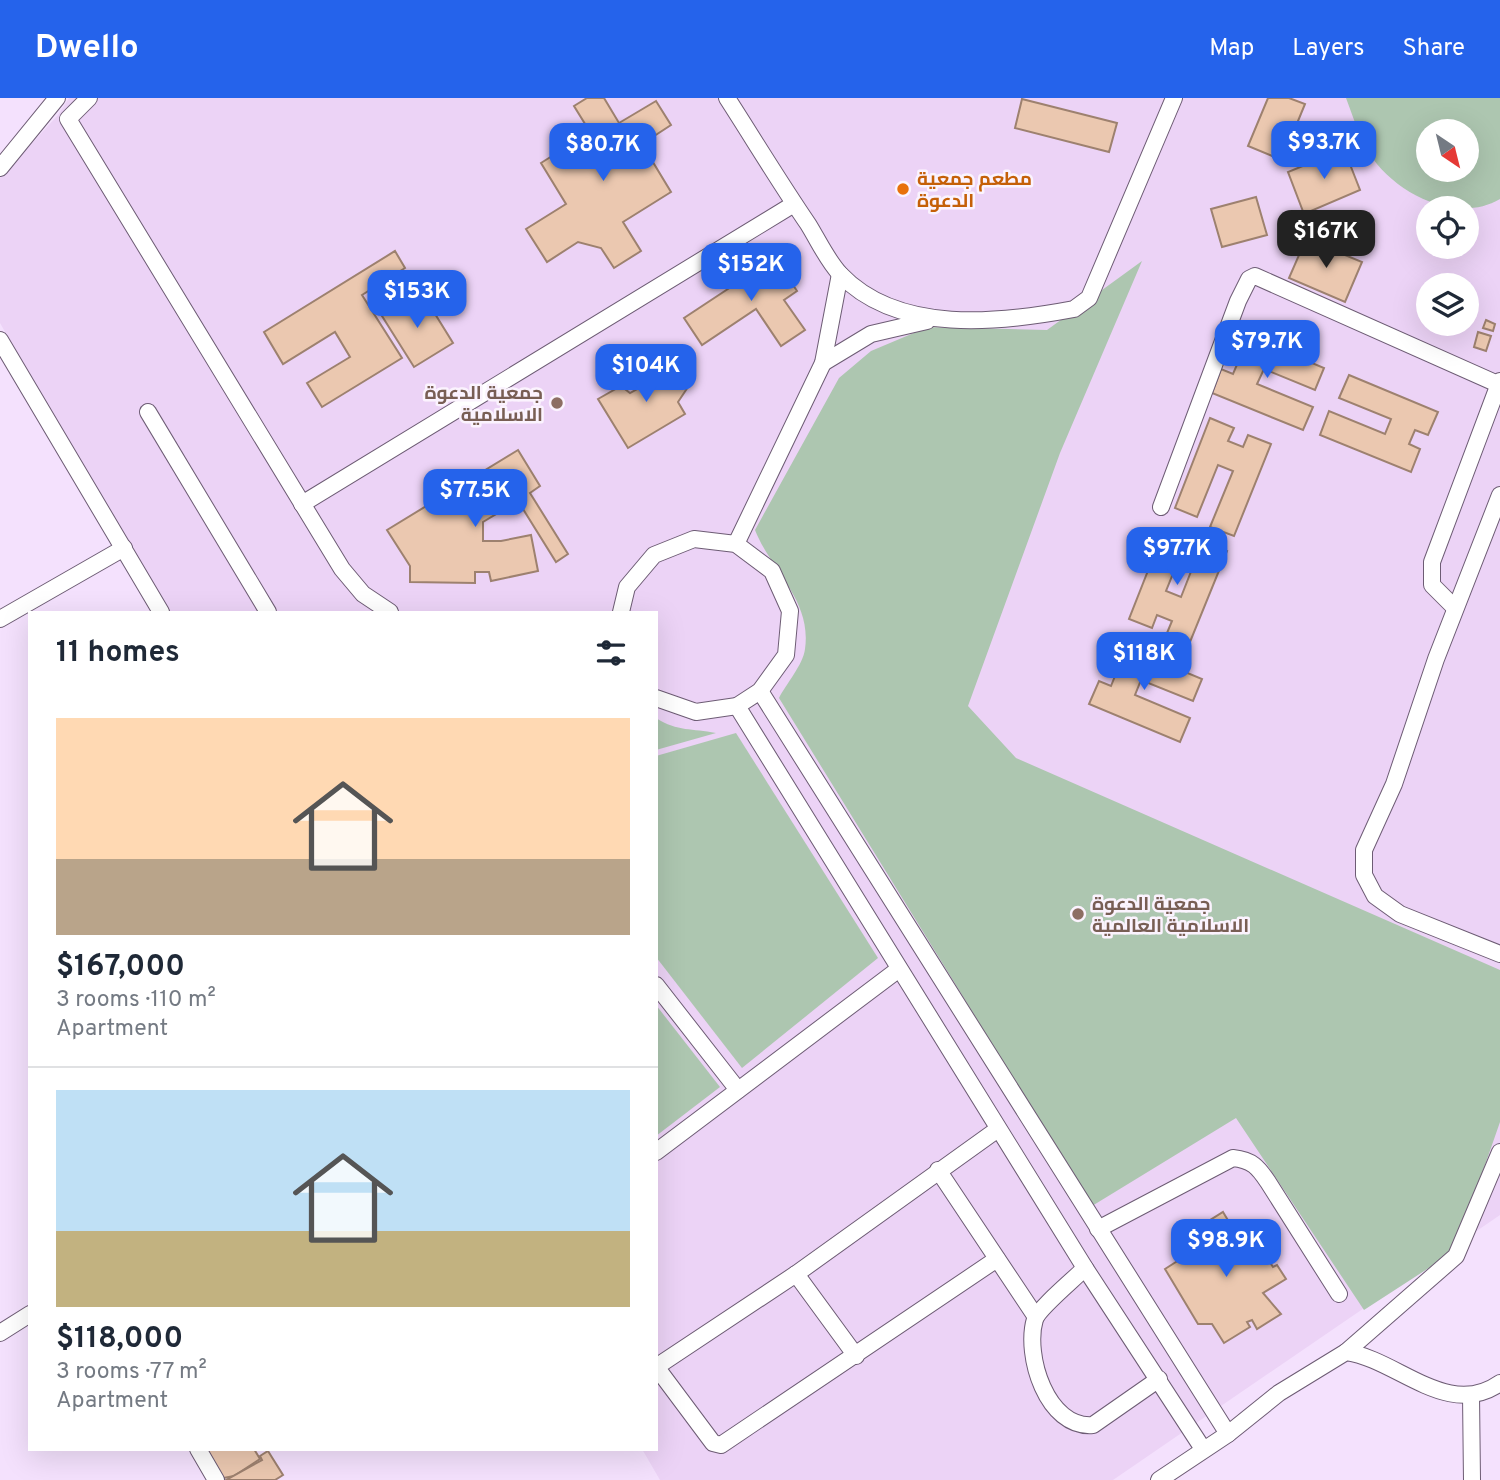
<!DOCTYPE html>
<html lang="en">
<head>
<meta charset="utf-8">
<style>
  :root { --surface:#fff; --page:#f6f6f7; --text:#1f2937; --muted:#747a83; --line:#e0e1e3; --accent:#2563eb }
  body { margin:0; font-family:Overpass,Cairo,sans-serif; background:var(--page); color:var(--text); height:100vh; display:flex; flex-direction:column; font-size:26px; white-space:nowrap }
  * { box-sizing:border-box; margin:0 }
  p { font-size:23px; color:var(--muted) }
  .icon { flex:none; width:38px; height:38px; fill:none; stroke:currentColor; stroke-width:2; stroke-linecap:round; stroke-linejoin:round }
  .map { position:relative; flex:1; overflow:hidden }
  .sheet { position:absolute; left:28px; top:513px; width:630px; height:840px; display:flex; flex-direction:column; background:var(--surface); border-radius:0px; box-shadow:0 7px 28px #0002 }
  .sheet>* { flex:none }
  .needle { width:46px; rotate:145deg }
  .fabs { position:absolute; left:1416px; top:21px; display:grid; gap:14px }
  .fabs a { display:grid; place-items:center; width:63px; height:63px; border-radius:50%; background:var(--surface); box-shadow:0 7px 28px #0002; font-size:35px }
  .price { position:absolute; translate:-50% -60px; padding:0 16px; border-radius:14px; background:var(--accent); color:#fff; font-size:23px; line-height:46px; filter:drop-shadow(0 2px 4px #0008) }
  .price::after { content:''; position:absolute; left:50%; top:42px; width:21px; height:16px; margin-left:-10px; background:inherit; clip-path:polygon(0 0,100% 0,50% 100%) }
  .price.selected { background:#222; color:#fff }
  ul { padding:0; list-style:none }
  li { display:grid; align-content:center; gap:14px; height:371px; padding:0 28px }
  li+li { border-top:2px solid var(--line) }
  li span { display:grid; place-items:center; height:217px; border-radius:0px; color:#555 }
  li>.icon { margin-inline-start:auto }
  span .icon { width:126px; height:126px; fill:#fffc; stroke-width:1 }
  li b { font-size:30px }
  h2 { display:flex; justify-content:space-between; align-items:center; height:84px; padding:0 28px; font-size:30px }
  header { display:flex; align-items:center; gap:42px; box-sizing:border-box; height:98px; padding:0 35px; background:var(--accent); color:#fff }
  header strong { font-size:33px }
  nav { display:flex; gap:38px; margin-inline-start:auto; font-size:24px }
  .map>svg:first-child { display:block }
</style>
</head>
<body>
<header>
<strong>Dwello</strong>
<nav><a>Map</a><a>Layers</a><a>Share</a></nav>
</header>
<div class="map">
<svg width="1500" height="1382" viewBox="0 0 1500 1382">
  <rect width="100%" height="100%" fill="#f4e1fd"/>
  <path fill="#ecd3f6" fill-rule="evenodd" d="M 69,0 L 1500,0 L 1500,1117 L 1113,1382 L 660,1382 L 642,1351 L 656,1351 L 656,514 L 165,514 L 0,225 L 0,80 L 58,17 ZM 1428,33 L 1466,33 L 1466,72 L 1428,72 ZM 1428,110 L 1466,110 L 1466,149 L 1428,149 ZM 1428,187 L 1466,187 L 1466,226 L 1428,226 Z"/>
  <g fill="#adc6b0" fill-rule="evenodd">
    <path d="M 1346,0 L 1500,0 L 1500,101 C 1456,127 1394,95 1369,55 C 1359,39 1353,18 1346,0 ZM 1428,33 L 1466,33 L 1466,72 L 1428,72 Z"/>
    <path d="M 1142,163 L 1060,355 L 968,608 L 1016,660 L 1500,872 L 1500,1024 L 1455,1153 L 1364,1212 L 1236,1020 L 1092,1108 L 779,600 C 786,586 803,567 805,551 C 812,502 771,473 755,432 L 839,280 L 871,253 L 928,229 L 1047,232 Z"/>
    <path d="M 656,620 C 678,634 692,630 716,635 L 656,652 Z"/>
    <polygon points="736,635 878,860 742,970 656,859 656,658"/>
    <polygon points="656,907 720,989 656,1038"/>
  </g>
  <g fill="#ebc8b0" stroke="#9d816f" stroke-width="2">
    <polygon points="587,0 604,0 619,25 656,3 671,27 642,46 671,94 623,124 641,153 614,170 601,150 578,144 547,164 526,131 566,106 541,65 590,34 574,8"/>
    <polygon points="1268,0 1289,0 1305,6 1282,62 1248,48"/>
    <polygon points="1022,1 1117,25 1109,54 1015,30"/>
    <polygon points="1344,51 1360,92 1304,116 1288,74"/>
    <polygon points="1256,99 1267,137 1222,149 1211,111"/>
    <polygon points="1306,141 1362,164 1345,204 1289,180"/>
    <polygon points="769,151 797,193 784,202 805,232 781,248 756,211 702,247 684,220 746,179 740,170"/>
    <polygon points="395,153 405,170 362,197 402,260 322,309 307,285 350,259 335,234 283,266 264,234"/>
    <polygon points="414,198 420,208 427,203 453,245 414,269 382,218"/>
    <polygon points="1486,222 1495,226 1493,233 1483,230"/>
    <polygon points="1236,233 1324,270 1315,292 1264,271 1257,286 1313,309 1303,332 1212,295 1221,271 1233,276 1239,262 1226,256"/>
    <polygon points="1478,234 1491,238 1486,253 1474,249"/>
    <polygon points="661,264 666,275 677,269 688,289 678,304 685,316 628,350 598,301 621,288 630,295 646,286 640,275"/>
    <polygon points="1349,277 1438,314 1428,337 1415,332 1409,346 1420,351 1411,374 1320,337 1329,313 1385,336 1391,321 1339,300"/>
    <polygon points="1210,320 1234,330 1228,343 1243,349 1248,337 1271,346 1234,438 1210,429 1233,373 1218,367 1197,419 1175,410"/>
    <polygon points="518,352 540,388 530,395 568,456 556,464 518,403 483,424 483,443 501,443 531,437 538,473 491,483 489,474 475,474 475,485 410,484 410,468 387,432"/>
    <polygon points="1164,432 1187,441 1166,493 1181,499 1203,443 1227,453 1190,544 1167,535 1172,523 1157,517 1152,530 1129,521"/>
    <polygon points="1113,544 1202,581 1193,603 1141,582 1135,597 1190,620 1180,644 1089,606 1099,583 1111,588 1117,573 1104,567"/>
    <polygon points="1223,1114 1235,1134 1230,1136 1235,1143 1255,1130 1265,1146 1260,1149 1273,1169 1277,1167 1286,1181 1263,1195 1281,1216 1257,1231 1252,1222 1247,1224 1250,1229 1224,1245 1212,1226 1198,1226 1165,1171 1193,1153 1188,1146 1196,1141 1191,1134"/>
    <polygon points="199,1351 254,1351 260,1361 234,1378 213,1382"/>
    <polygon points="268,1353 283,1377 275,1382 226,1382 262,1362 260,1358"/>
  </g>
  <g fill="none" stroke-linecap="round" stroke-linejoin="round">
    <defs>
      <g id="minor">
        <polyline points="89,0 68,21 342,471 363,496 390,514"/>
        <path d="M 727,0 C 754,42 780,85 808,126 C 818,142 827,162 840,176 C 898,237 1000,225 1074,211 L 1089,200 L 1174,0"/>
        <polyline points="0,70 57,0"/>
        <polyline points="0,242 161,514"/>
        <polyline points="823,265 871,236 927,223"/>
        <polyline points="148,314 268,514"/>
        <polyline points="1500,397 1436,561 1394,686 1364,752 1364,777 1375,798 1400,816 1500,856"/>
        <polyline points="302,406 794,106"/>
        <polyline points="1161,409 1238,203 1249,181 1255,178 1500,287"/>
        <polyline points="736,446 823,265 840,176"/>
        <polyline points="1455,510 1432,487 1432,464 1500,283"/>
        <polyline points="621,514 627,489 654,457 694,441 736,446 772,473 790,513 786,557 760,593 737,608 696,614 656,600"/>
        <polyline points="0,521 124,450"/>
        <polyline points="760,593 1228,1336"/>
        <polyline points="737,608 1085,1170 1203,1351"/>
        <polyline points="656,887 738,992"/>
        <polyline points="656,1054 899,871"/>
        <polyline points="938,1072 1036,1219"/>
        <path d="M 1098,1131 L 1233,1060 C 1252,1062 1258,1069 1268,1084 L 1339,1196"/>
        <path d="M 1085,1170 C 1074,1181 1039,1210 1035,1221 C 1024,1257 1047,1331 1093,1327 L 1159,1281"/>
        <polyline points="796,1176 856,1258"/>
        <polyline points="0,1235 30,1216"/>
        <polyline points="1346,1254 1456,1158 1500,1054"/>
        <polyline points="656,1269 796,1176 998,1031"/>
        <polyline points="657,1270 713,1345 721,1347 997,1161"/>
        <polyline points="1471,1297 1472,1382"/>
        <polyline points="198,1351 216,1382"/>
        <path d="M 1159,1382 L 1228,1336 L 1279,1295 L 1346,1254 C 1397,1261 1448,1322 1500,1285"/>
      </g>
    </defs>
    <use href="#minor" stroke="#6d5c74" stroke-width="18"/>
    <use href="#minor" stroke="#fff" stroke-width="16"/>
  </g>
  <circle fill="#e8710a" stroke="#fbf3fe" stroke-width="2.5" cx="903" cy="91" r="7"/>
  <g fill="#8d6e63" stroke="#fbf3fe" stroke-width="2.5">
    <circle cx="557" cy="305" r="7"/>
    <circle cx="1078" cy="816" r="7"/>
  </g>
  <g text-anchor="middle" stroke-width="5" stroke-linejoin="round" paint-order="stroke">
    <g font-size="19" font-weight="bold" fill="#c56008" stroke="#fbf3fe" text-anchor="start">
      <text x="917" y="87">مطعم جمعية<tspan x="917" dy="22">الدعوة</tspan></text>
    </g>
    <g font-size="19" font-weight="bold" fill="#785e54" stroke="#fbf3fe" text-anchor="end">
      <text x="543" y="301">جمعية الدعوة<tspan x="543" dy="22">الاسلامية</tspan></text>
      <text x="1092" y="812" text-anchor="start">جمعية الدعوة<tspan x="1092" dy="22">الاسلامية العالمية</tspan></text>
    </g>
  </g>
</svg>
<div class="fabs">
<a><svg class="needle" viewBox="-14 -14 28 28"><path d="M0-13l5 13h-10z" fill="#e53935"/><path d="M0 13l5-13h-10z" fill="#747a83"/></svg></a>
<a><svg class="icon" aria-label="locate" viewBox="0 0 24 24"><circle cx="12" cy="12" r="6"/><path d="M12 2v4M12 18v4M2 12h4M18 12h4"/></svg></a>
<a><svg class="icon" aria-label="layers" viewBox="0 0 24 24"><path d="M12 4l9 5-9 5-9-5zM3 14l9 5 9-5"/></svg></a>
</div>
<b class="price" style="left:1324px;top:83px">$93.7K</b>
<b class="price" style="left:603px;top:85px">$80.7K</b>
<b class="price selected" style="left:1326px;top:172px">$167K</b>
<b class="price" style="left:751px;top:205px">$152K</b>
<b class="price" style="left:417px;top:232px">$153K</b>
<b class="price" style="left:1267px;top:282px">$79.7K</b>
<b class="price" style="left:646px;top:306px">$104K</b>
<b class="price" style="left:475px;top:431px">$77.5K</b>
<b class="price" style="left:1177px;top:489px">$97.7K</b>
<b class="price" style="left:1144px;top:594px">$118K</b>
<b class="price" style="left:1226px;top:1181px">$98.9K</b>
<section class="sheet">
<h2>11 homes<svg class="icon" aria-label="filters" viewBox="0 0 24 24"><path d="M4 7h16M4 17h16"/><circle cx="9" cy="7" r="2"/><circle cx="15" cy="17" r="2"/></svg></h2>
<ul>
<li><span style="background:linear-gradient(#ffd9b3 65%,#b9a48a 0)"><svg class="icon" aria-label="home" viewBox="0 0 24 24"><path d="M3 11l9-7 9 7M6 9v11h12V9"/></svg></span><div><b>$167,000</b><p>3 rooms · 110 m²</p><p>Apartment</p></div></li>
<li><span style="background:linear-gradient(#bfe0f5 65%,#c2b280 0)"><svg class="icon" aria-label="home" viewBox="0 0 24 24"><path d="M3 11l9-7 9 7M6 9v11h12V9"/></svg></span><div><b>$118,000</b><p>3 rooms · 77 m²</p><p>Apartment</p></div></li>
</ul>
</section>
</div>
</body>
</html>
